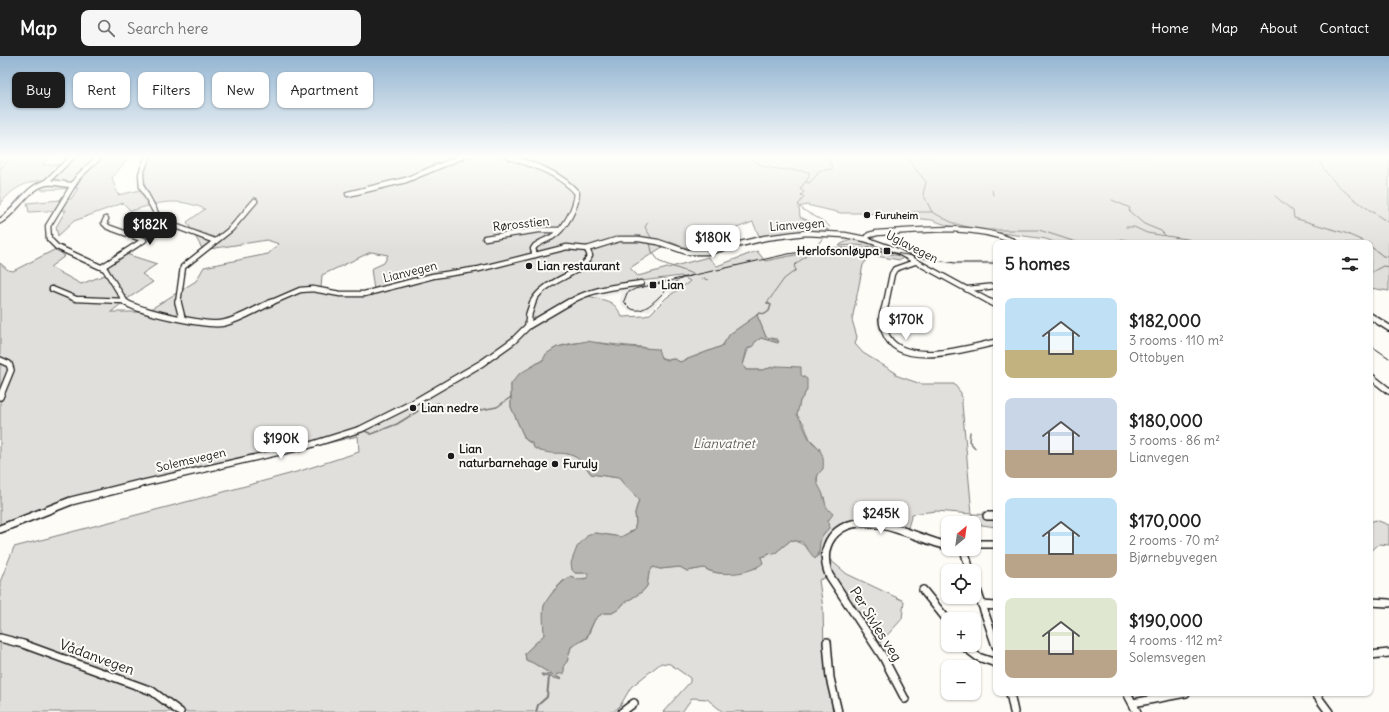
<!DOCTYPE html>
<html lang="en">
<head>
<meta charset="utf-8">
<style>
  :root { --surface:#fff; --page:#f6f6f6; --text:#222; --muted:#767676; --accent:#1c1c1c }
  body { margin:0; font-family:Delius,sans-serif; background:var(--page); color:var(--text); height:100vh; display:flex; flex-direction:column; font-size:15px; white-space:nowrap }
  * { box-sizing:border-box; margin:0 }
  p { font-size:13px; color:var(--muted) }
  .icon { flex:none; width:22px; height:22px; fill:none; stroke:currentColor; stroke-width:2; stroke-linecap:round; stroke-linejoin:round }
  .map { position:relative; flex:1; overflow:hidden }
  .drawer { position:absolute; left:993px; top:184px; width:380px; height:456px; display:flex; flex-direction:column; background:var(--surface); border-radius:8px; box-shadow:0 1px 3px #0004 }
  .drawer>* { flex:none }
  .banner { position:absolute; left:12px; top:16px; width:380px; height:36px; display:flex; gap:8px }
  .needle { width:26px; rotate:29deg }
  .controls { position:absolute; left:941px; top:460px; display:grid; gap:8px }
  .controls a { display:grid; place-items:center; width:40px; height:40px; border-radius:8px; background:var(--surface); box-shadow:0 1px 3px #0004; font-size:20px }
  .price { position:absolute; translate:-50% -34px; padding:0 9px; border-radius:8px; background:#fff; color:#222; font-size:13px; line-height:26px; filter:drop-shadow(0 1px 2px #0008) }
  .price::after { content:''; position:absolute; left:50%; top:24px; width:12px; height:9px; margin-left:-6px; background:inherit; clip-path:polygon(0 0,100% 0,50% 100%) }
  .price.current { background:var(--accent); color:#fff }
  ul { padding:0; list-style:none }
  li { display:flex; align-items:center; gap:12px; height:100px; padding:0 12px }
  li span { display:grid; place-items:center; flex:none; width:112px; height:80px; border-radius:8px; color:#555 }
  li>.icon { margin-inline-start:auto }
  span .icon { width:48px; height:48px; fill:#fffc; stroke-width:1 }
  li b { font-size:17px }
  h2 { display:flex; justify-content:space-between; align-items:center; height:48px; padding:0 12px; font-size:17px }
  .tag { padding:0 14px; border-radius:8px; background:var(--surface); box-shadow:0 1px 3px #0004; font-size:14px; line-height:36px }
  .tag.current { background:var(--accent); color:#fff }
  header { display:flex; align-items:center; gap:24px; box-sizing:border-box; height:56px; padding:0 20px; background:var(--accent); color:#fff }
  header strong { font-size:19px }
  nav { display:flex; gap:22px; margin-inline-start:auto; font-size:14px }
  .search { width:280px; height:36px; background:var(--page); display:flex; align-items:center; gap:10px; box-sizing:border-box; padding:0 14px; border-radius:8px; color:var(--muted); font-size:15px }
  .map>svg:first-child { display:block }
</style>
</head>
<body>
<header>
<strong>Map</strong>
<div class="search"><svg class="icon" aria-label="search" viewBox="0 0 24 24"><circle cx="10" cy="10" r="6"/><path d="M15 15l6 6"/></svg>Search here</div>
<nav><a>Home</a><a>Map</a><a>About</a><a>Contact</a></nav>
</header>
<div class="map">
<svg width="1389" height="656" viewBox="0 0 1389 656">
  <rect width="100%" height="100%" fill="#fdfcf7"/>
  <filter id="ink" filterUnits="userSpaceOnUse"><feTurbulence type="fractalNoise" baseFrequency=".025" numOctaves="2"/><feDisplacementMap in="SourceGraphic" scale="8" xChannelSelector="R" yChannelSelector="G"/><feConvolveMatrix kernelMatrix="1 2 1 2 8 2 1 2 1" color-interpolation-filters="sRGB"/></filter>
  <g filter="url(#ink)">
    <polygon fill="#eeede9" points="836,190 867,190 947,205 968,206 996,204 996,209 957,209 892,200 875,195 832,193 803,197 691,222 687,229 672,238 667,236 654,251 649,255 632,255 624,252 620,245 622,237 592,243 591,241 663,223 665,225 800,195"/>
    <g fill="#e0dfdb" stroke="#7e7e7c" fill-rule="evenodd">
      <path d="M 0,101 L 49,101 L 43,109 L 62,108 L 70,101 L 129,101 L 112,122 L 118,139 L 145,133 L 143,119 L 150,102 L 154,101 L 1389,101 L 1389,235 L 1370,232 L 1370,187 L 1056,187 L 1046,183 L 949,170 L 932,164 L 866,157 L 841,157 L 807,149 L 799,151 L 800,161 L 829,174 L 829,175 L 759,180 L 753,166 L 731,174 L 731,188 C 701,196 699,197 670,186 L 630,212 L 638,220 L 708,201 L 717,210 L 757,195 L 765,205 C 796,199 827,191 859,193 C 875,194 889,198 904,201 L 900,204 L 870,199 L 863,209 L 852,264 L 857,281 L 855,288 L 863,297 L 896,317 L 895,319 L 921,328 L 954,328 L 961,337 L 972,458 L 996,459 L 996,471 L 975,468 L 972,458 L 936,455 L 912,458 L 906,478 C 877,472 832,460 828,502 L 847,518 L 904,545 L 902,563 L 880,587 L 833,519 L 819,524 L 823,552 L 824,596 L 835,655 L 723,656 L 707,643 L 692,642 L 682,656 L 663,656 L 690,626 L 690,622 L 670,608 L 661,607 L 631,631 L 620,650 L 613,656 L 0,656 L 0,526 L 14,491 L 209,440 L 300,415 L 359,396 L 358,380 L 99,440 L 34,462 L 0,477 L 0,207 L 8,214 L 13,215 L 56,193 L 65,200 L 50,211 L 81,228 L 110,217 L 107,209 L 126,198 L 157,208 L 142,218 L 153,226 L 127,243 L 111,256 L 146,256 L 196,225 L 204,211 L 268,198 L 279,188 L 267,184 L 203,194 L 187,166 L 205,153 C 176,141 160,146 131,155 L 123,147 L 74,165 L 58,180 L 56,171 L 66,154 L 29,156 L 27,147 L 71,143 L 78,132 L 41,134 L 47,123 C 27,126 12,131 0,149 ZM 371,196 L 388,199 L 384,207 L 371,213 L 374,234 C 356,238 339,237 321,232 L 322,219 ZM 681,220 L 690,225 L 688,227 L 666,242 L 650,258 L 645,260 L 622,261 C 613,241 604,246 586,239 L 625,227 ZM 757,259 L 766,281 L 777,283 L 778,287 L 761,282 C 747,290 748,295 743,309 L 746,314 L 763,314 L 777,310 L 807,334 L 800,345 L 796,359 L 803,366 L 810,383 L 820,393 L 817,428 L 824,441 L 829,472 L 819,483 L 819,500 C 807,493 804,487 791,484 L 774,498 L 768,497 L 761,501 L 757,512 C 739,515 719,522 704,512 L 687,515 L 680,511 L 660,513 L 653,511 L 649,517 L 647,530 L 643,535 L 623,548 L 619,553 L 612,557 L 603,557 L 595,563 L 587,582 L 571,591 L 567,606 L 564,609 L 564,614 L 556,620 L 562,623 L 542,620 L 541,618 L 553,620 L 552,618 C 542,614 536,607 526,604 L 525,597 L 544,579 L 544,550 L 554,534 L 564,524 L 588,522 L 588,517 L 575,517 L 596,477 L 621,481 L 634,474 L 636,467 L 635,457 L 639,443 C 632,435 625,431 619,422 L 591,418 L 579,402 L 562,396 L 540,395 L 525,383 L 511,351 L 511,328 C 520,318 530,312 542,304 C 547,301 550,293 558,291 C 585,281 613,290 642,291 C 654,292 658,306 675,303 L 680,306 L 722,290 L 730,278 Z"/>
      <polygon points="855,182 890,193 856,189 839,190 841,188"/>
      <polygon points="1376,464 1389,469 1389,489 1379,488 1370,496 1370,466"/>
    </g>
    <path fill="#b7b6b2" stroke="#797876" d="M 757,259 L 766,281 L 779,285 L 778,287 L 761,282 L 755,286 L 753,290 L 747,293 L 743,309 L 746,314 L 762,314 L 777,310 L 801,311 L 801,319 L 807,323 L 807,334 L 800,345 L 797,359 C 803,366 804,374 809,382 C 818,395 825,393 823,413 C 810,425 821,429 824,442 C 826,451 826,451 833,458 L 828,465 L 829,472 C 814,485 824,494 815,503 L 802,486 L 791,484 L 774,498 L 768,497 L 768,499 L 761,501 L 763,507 C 749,519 718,521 704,512 L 687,515 L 680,511 L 660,513 L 653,511 L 649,517 L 647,530 L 643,535 L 623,548 L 619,553 L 612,557 L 603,557 L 595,563 L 586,582 L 571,591 L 567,606 L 564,609 L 564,618 L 558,618 L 556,620 L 562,624 L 542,619 L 541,618 L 553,619 L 552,618 C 542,614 536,607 526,604 L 525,597 L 544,579 C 544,571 542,558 544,550 C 547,541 562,525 571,520 L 579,524 L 588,522 L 588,517 L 575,517 L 572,514 L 571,507 L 577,491 L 589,478 L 596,477 L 621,481 L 634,474 L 636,467 L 635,457 L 639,444 C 632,435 625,431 619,422 L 591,418 C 570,385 558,405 534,392 L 533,388 L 525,383 L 511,351 L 511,328 L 519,318 L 543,304 L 546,298 L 557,291 L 587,285 L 617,290 L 658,293 L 661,302 L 667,304 L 675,303 L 680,306 L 722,290 L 730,278 Z"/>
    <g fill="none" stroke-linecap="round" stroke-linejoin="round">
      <g stroke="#797876" stroke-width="1">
        <path d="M 750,101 C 763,117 791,112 809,116 L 809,121 L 800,133 L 804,136 L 801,139 L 804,141 L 798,149 C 807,159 821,161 830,171"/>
        <polyline points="902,101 907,102 926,126 923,138 932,156 953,167 975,173"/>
        <path d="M 1317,101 C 1331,131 1363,149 1389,167"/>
        <polyline points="0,113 12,101"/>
        <polyline points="806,126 809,127 818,118 818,115 832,113 833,110 829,107 832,101"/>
        <polyline points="992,134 993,139"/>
        <polyline points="1275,140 1293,155 1294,162 1345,177 1363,185"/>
        <polyline points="1112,144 1130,152 1129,155 1144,168 1161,175 1166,180 1187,183 1198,187"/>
        <polyline points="903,159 912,156 932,156"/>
        <polyline points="648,166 645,171 652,183"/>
        <polyline points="1126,171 1134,171 1147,177 1166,180"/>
        <polyline points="982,174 1039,174 1079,187"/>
        <polyline points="1122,183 1138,187"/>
        <polyline points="650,186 652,196 660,206 693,218"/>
        <polyline points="1102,187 1120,184"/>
        <polyline points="1370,190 1383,200 1389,201"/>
        <polyline points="815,192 825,179"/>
        <polyline points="1370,217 1383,210 1389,211"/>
        <polyline points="702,222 708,224"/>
        <polyline points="767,247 784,223 796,214 794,210 796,208 811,196"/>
      </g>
      <g stroke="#797876" stroke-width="1.5">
        <polyline points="757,259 759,257 765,258 769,255 771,249 767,247 768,246"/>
        <polyline points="423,353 438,347 450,356 481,354 497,351 511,341"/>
        <polyline points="970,376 969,385 975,392"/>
        <polyline points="354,378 365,375 371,378 397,368 418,355"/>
      </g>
      <polyline stroke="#797876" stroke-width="2" points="536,656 538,649 547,641 549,621"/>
      <defs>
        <g id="minor-far2">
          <polyline points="99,101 78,121 48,170 49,183 57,191 105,213 126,247"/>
          <polyline points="147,101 141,118 142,131 157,159 167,167 215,185"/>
          <path d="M 510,101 C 534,109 560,117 577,137 C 576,152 565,173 552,181 C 546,184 540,186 535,190 L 533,193 L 535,199"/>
          <polyline points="46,126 72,101"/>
          <polyline points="348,138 406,124 461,101"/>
          <path d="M 0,165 C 17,155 26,132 45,127 C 54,125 64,129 73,129"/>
          <polyline points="485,182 539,174 559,174"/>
          <polyline points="102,211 144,184 108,171 104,167 106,163"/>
          <polyline points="52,233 76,243 124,245"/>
          <polyline points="968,233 996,230"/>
          <polyline points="178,247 183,211 231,173 255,145"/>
          <polyline points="270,247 300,234 313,233 340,238 364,238 433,220 479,213 567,191 587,193 619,183 639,183 658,186 687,196 707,196 765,182 805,177 845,179 865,183"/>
          <path d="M 532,247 C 545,222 578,222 590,200 L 587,193"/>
          <path d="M 568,247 C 590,233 615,231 641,227"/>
          <polyline points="886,247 892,218 895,213 915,206"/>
          <path d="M 992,247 L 893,193 L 865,183 L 869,179 L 877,177 C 921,174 972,167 1013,185"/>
        </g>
        <g id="minor-far1">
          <path d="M 125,246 C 138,255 208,271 224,267 C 241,263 256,253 272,246"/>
          <polyline points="178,246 182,262"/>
          <path d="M 886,246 C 885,252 882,258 882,264 C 882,268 884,272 885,276 C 898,314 969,292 996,286"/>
          <polyline points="990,246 996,249"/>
          <polyline points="1370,260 1389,272"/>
          <polyline points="528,270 529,258 533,246"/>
          <polyline points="0,304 9,308 11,314 0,341"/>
          <polyline points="1370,320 1389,335"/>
          <polyline points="135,429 310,389 361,373 415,346 482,307 513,285 528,270 569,246"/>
        </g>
        <g id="minor">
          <polyline points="987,460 996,460"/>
          <polyline points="0,473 71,445 139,428"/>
          <polyline points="974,488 996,488"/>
          <polyline points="964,493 970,515"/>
          <polyline points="974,525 996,590"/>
          <polyline points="923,534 948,565"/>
          <polyline points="1370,546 1389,547"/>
          <polyline points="982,549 996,550"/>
          <polyline points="0,582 23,588 152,635 180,656"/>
          <polyline points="827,586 830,622 838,656"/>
          <polyline points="962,589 978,601 996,607"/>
          <polyline points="1370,599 1389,597"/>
          <polyline points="1010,637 1014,656"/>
          <polyline points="1127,637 1137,656"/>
          <polyline points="1315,637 1329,656"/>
          <path d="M 905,643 L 883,601 L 829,519 C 824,506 824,492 832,481 C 859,447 917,484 948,490"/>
          <polyline points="1133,647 1186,637"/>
          <polyline points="622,656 634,647"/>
        </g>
      </defs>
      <use href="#minor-far2" stroke="#1c1c1c" stroke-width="7"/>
      <use href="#minor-far1" stroke="#1c1c1c" stroke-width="8"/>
      <use href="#minor" stroke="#1c1c1c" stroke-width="10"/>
      <use href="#minor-far2" stroke="#fdfcf7" stroke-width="4.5"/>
      <use href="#minor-far1" stroke="#fdfcf7" stroke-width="5.5"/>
      <use href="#minor" stroke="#fdfcf7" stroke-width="7"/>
      <g stroke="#1c1c1c" stroke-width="1">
        <path d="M 686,221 C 681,223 676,225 672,228 C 661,237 639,270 624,245 L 627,237 L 635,233 Z"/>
        <polyline points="686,221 691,220"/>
        <polyline points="686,221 788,198 828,192 871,193 955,207 996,207"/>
        <polyline points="1370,289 1389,302"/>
      </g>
    </g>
  </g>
  <linearGradient id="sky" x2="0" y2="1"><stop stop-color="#94b5d2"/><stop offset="0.52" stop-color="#fefefb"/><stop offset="1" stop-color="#fefefb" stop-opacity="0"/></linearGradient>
  <rect width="1389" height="193" fill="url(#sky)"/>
  <g fill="#1c1c1c" stroke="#fdfcf7" stroke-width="1.5">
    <circle cx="867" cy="159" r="4"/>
    <rect x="883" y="191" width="8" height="8" rx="2"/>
    <circle cx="529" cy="210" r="4"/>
    <rect x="649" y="225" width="8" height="8" rx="2"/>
    <circle cx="413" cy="352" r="4"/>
    <circle cx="451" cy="400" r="4"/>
    <circle cx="555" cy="408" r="4"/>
  </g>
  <g text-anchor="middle" stroke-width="4" stroke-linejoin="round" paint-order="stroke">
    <g font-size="10" font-weight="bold" fill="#1c1c1c" stroke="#fdfcf7" text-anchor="start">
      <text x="875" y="163">Furuheim</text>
    </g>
    <g font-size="12" fill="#1c1c1c" stroke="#fdfcf7">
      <text transform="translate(521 168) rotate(-6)" y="4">Rørosstien</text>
      <text transform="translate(797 169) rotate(-4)" y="4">Lianvegen</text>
      <text transform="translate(912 191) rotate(27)" y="4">Uglavegen</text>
      <text transform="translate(410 216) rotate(-14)" y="4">Lianvegen</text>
      <text transform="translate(191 404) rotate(-13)" y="4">Solemsvegen</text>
    </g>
    <g font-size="12" font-weight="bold" fill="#1c1c1c" stroke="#fdfcf7" text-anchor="start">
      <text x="879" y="199" text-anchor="end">Herlofsonløypa</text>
      <text x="537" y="214">Lian restaurant</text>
      <text x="661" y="233">Lian</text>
      <text x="421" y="356">Lian nedre</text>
      <text x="459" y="397">Lian<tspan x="459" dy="14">naturbarnehage</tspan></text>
      <text x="563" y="412">Furuly</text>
    </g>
    <g font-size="13" font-style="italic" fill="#5a5a58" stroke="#fdfcf7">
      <text x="724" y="392">Lianvatnet</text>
    </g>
    <g font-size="14" fill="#1c1c1c" stroke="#fdfcf7">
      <text transform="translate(876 568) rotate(58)" y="5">Per Sivles veg</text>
      <text transform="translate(97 601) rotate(20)" y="5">Vådanvegen</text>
    </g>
  </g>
</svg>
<div class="controls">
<a><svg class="needle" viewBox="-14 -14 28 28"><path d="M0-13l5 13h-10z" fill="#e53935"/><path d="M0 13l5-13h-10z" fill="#767676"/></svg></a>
<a><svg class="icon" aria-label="locate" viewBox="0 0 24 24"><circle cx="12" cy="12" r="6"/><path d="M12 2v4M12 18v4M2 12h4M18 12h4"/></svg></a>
<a>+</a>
<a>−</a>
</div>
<b class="price current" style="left:150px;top:190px">$182K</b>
<b class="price" style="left:713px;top:203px">$180K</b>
<b class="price" style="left:906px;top:285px">$170K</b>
<b class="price" style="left:281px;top:404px">$190K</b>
<b class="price" style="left:881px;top:479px">$245K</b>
<div class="banner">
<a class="tag current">Buy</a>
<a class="tag">Rent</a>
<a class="tag">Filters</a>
<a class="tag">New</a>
<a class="tag">Apartment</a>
</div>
<section class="drawer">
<h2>5 homes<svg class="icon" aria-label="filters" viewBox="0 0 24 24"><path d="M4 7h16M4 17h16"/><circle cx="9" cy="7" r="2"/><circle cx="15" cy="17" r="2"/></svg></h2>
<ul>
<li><span style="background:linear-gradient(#bfe0f5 65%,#c2b280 0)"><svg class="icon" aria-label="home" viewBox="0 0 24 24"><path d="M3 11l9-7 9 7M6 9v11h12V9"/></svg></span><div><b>$182,000</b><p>3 rooms · 110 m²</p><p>Ottobyen</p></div></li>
<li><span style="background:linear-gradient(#c9d6e8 65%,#b9a48a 0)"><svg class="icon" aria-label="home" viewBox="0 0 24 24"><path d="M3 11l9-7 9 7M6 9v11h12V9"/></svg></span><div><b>$180,000</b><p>3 rooms · 86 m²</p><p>Lianvegen</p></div></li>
<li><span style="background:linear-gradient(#bfe0f5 70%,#b9a48a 0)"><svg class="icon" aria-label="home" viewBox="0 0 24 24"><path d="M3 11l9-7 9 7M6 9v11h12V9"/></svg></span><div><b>$170,000</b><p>2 rooms · 70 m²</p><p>Bjørnebyvegen</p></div></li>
<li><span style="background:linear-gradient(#dfe7d0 65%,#b9a48a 0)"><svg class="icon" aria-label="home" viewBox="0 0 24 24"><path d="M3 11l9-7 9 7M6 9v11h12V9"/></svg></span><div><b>$190,000</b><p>4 rooms · 112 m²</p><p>Solemsvegen</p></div></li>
</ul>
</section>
</div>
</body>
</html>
